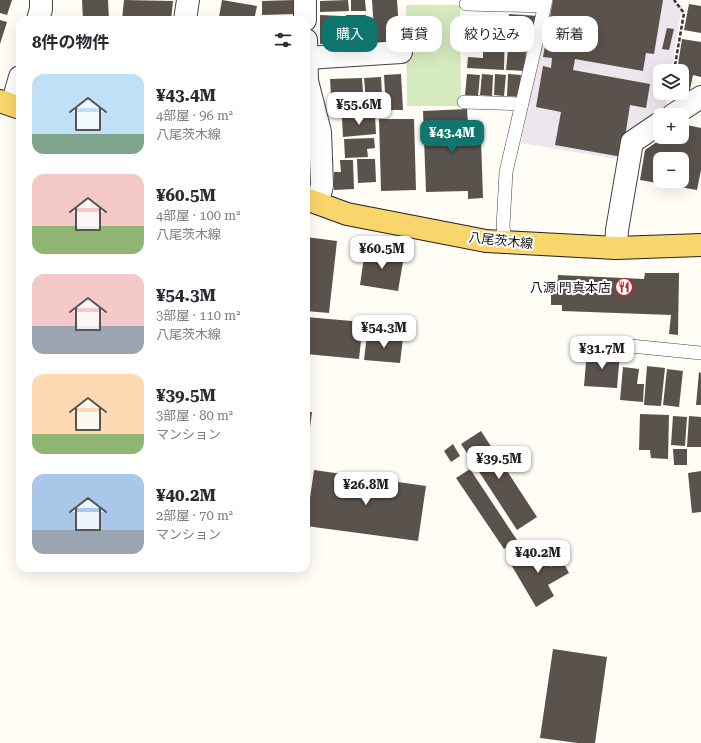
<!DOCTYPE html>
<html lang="ja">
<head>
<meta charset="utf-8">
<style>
  :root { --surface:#fff; --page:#f7f7f7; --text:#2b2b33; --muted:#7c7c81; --accent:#0f766e }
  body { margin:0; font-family:"Roboto Serif","Noto Sans JP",serif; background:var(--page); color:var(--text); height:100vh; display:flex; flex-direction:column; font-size:15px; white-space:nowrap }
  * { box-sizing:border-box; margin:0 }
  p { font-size:13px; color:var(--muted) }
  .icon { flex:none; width:22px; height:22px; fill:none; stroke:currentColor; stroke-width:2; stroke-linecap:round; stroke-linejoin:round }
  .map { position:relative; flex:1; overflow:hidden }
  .sheet { position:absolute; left:16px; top:16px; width:294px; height:556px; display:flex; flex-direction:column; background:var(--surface); border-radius:12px; box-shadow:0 4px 16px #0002 }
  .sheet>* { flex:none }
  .guide { position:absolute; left:322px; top:16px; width:319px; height:36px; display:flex; gap:8px }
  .tools { position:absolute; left:653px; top:64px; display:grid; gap:8px }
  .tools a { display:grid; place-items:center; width:36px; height:36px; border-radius:8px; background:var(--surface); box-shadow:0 4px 16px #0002; font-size:20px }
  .price { position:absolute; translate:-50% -34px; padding:0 9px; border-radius:8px; background:#fff; color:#222; font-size:13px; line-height:26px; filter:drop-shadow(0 1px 2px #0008) }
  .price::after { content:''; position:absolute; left:50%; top:24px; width:12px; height:9px; margin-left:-6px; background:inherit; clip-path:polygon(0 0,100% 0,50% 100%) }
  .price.current { background:var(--accent); color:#fff }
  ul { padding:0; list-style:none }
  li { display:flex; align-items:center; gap:12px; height:100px; padding:0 16px }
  li span { display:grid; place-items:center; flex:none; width:112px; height:80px; border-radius:12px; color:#555 }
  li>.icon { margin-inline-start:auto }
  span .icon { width:48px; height:48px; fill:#fffc; stroke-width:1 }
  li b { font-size:17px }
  h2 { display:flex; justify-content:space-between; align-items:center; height:48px; padding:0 16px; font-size:17px }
  .tag { padding:0 14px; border-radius:12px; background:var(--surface); box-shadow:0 4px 16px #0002; font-size:14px; line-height:36px }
  .tag.current { background:var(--accent); color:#fff }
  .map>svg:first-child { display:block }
</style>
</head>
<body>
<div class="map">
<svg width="701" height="743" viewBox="0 0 701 743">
  <rect width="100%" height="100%" fill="#fffdf5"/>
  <polygon fill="#eee6ef" points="549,0 676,0 682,7 671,71 660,71 660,93 668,93 664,115 623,160 521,143"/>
  <polygon fill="#d5ebbd" points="406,5 460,5 461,106 407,106"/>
  <g fill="#5a524d" fill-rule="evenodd">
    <polygon points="0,0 12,0 7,15 0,13"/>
    <polygon points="82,0 108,0 109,20 83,20"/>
    <polygon points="124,0 173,1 171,20 122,20"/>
    <polygon points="222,0 257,6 254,20 237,20 219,17"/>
    <polygon points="295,0 296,14 262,15 262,1"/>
    <polygon points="348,0 349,11 320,12 320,1"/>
    <polygon points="351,0 365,0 366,11 351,11"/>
    <polygon points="372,0 397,0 400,44 375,46"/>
    <polygon points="553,0 663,0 654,54 646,53 643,71 575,59 573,70 650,84 646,108 630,105 622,157 555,145 561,112 536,107 543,66 551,68 552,58 543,57"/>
    <polygon points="689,4 701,6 701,33 684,30"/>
    <polygon points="509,14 538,16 530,49 506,47"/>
    <polygon points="320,15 341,16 339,43 320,44"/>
    <polygon points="346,15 366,15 366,40 345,40 345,32 342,31 342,25 346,25"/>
    <polygon points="265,17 296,18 296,20 265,20"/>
    <polygon points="0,20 7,22 0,44"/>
    <polygon points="477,23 505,24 504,70 467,68 468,57 483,58 483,52 476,52"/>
    <polygon points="667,28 674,29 669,50 662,49"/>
    <polygon points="682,39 701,42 701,77 693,75 689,94 682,100 675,93 682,93 682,71 677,71"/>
    <polygon points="508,49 526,50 525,71 506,70"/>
    <polygon points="401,74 403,110 386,110 384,75"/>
    <polygon points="467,74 480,75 478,96 465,95"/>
    <polygon points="482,74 493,75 492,96 480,95"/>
    <polygon points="495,74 506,75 504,96 494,95"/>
    <polygon points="508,74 521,75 519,97 507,96"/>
    <polygon points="381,77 383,112 367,113 364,78"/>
    <polygon points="362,78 363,93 331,95 330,79"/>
    <polygon points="364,96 364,113 332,114 331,97"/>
    <polygon points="467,109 469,141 481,140 483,198 468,199 468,191 426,192 423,111"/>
    <polygon points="375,116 376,134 343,137 342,118"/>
    <polygon points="379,119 414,119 416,190 381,191"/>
    <path d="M 682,124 L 701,128 L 701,170 L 697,190 L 640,180 L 645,150 L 664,137 L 682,137 ZM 660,159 L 682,159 L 682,181 L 660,181 Z"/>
    <polygon points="374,138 375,148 367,149 368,157 345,158 344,139"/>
    <rect x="306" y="156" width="3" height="17"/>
    <polygon points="357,159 375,159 376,182 358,183"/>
    <polygon points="340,160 353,160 354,189 334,190 334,172 341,172"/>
    <polygon points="306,237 337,241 329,313 306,311"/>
    <polygon points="365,250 404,256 398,291 360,285"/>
    <polygon points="645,273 679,273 678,335 669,334 671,315 562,311 562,305 551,305 551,295 557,290 558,275 644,279"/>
    <polygon points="306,317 363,322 359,359 306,354"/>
    <polygon points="367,319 384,322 383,330 366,327"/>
    <polygon points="367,335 403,338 400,363 364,360"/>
    <polygon points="587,351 620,353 617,388 584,386"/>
    <polygon points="647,366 665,368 661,406 644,405"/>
    <polygon points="623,367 639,369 637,384 644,384 643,402 620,400"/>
    <polygon points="667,369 683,371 679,407 663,405"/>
    <polygon points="699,372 701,373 701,405 696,405"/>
    <polygon points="306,412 312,412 307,451 306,451"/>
    <polygon points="640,414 669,415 668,459 651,458 650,450 639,450"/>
    <polygon points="673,416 687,417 685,446 671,445"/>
    <polygon points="689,416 701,417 701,447 687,447"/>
    <polygon points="481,431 537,517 517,530 461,444"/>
    <polygon points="453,444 460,456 451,462 444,451"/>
    <polygon points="673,449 687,449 687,465 674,465"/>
    <polygon points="470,469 517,540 504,549 456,478"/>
    <polygon points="314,470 426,486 418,541 306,526"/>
    <polygon points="701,471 701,512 692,513 688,473"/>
    <polygon points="538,544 551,567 562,560 569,573 548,585 554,596 536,607 509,561"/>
    <polygon points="553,649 607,657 595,743 578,743 540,738"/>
  </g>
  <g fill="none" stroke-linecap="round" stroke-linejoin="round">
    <defs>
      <g id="lane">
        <polyline points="466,4 544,6"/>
        <polyline points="464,102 521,104"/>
        <polyline points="505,242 503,227 506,172 546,0"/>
        <polyline points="631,346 701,353"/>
      </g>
      <g id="street">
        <polyline points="305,0 305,20"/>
        <polyline points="38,20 41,9 41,0"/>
        <polyline points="185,20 188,0"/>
        <polyline points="306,40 307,81 320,132 322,185 318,203"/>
        <polyline points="307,58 401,52"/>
        <polyline points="12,105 20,77"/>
        <polyline points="673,115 701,97"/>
        <polyline points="616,248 617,230 632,142 660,123"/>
      </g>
      <g id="primary">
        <polyline points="0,101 20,108"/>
        <polyline points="306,199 347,214 486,241 616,248 701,245"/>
      </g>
    </defs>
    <use href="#lane" stroke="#444" stroke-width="14"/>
    <use href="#street" stroke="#444" stroke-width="24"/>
    <use href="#primary" stroke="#222" stroke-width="24"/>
    <polyline stroke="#333" stroke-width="2.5" stroke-dasharray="4 2" stroke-linecap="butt" points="674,71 684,13 674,0"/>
    <use href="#lane" stroke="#fff" stroke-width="13"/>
    <use href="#street" stroke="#fff" stroke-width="22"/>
    <use href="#primary" stroke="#f9d66b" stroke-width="22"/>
  </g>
  <defs>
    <symbol id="restaurant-ring" viewBox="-11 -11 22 22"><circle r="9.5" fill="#fff" stroke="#c4262e" stroke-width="1.5"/><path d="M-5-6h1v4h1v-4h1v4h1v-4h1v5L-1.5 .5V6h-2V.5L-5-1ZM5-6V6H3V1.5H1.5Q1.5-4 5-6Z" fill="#c4262e"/></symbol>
  </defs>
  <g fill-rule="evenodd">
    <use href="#restaurant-ring" x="614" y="277" width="20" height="20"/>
  </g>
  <g text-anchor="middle" stroke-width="4" stroke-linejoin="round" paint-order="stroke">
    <g font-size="13" fill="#111" stroke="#fff">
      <text transform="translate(501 240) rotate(6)" y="5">八尾茨木線</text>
    </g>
    <g font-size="13" fill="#111" stroke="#fff" text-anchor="end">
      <text x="611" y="292">八源 門真本店</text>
    </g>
  </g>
</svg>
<div class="tools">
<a><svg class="icon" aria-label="layers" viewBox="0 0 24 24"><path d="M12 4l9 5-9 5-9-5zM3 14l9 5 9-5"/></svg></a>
<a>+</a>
<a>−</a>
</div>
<b class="price" style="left:359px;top:126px">¥55.6M</b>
<b class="price current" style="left:452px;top:154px">¥43.4M</b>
<b class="price" style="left:382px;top:270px">¥60.5M</b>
<b class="price" style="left:384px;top:349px">¥54.3M</b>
<b class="price" style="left:602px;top:370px">¥31.7M</b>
<b class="price" style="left:499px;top:480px">¥39.5M</b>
<b class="price" style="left:366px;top:506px">¥26.8M</b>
<b class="price" style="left:538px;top:574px">¥40.2M</b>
<div class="guide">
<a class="tag current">購入</a>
<a class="tag">賃貸</a>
<a class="tag">絞り込み</a>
<a class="tag">新着</a>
</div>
<section class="sheet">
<h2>8件の物件<svg class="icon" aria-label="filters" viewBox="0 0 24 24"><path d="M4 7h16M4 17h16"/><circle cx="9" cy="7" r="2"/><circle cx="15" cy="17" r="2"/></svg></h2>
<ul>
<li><span style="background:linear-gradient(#bfe0f5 75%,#7fa58c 0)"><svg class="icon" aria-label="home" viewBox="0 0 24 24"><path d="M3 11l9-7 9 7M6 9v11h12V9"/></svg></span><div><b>¥43.4M</b><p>4部屋 · 96 m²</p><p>八尾茨木線</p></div></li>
<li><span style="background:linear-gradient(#f6c9c9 65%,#8fb573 0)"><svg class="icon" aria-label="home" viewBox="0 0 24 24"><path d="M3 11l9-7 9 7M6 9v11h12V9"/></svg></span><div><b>¥60.5M</b><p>4部屋 · 100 m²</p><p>八尾茨木線</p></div></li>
<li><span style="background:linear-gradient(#f6c9c9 65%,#9aa5b1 0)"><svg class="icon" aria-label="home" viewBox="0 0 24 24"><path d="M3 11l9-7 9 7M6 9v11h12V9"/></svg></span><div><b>¥54.3M</b><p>3部屋 · 110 m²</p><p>八尾茨木線</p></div></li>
<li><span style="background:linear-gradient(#ffd9b3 75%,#8fb573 0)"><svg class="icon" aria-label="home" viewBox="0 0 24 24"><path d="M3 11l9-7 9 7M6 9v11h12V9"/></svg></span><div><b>¥39.5M</b><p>3部屋 · 80 m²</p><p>マンション</p></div></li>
<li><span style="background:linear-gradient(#a9c7e8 70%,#9aa5b1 0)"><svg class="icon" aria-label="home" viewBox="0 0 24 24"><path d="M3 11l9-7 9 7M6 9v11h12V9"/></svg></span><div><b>¥40.2M</b><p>2部屋 · 70 m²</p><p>マンション</p></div></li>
</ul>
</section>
</div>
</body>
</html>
